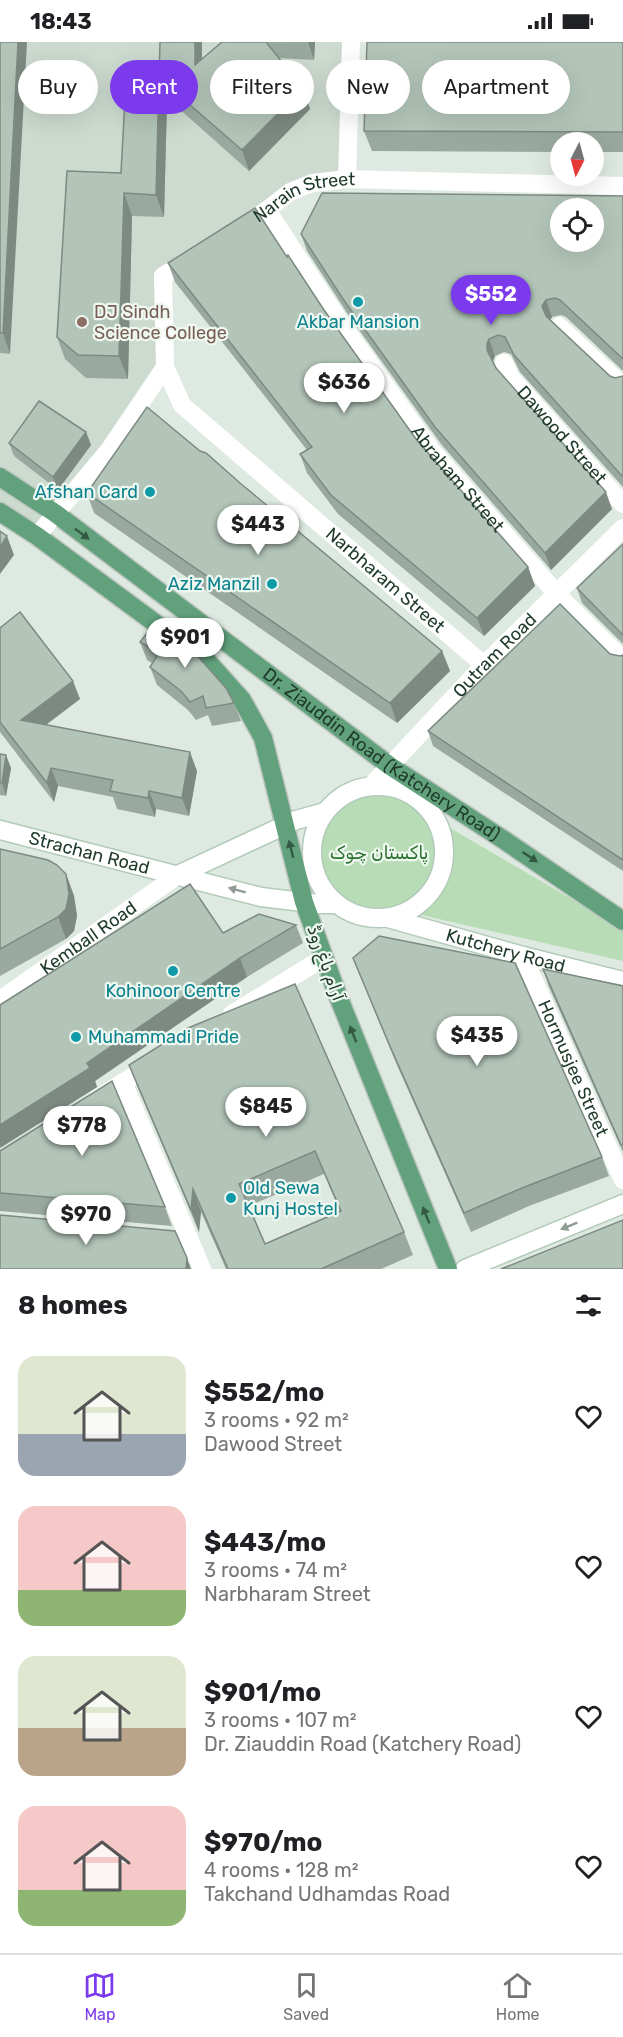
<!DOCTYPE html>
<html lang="en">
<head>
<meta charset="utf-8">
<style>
  :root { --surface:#fff; --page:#f2f2f2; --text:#202124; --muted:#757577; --line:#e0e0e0; --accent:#7c3aed }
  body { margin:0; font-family:Rubik,Vazirmatn,sans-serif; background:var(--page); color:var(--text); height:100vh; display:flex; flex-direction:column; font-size:22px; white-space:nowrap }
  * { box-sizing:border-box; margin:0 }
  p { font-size:20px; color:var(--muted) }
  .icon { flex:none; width:33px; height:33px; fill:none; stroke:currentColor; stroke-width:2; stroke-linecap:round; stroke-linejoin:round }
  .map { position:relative; height:1227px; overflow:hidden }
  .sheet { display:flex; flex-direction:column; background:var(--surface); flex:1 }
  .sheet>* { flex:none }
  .guide { position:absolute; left:18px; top:18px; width:588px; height:54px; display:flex; gap:12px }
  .needle { width:39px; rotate:186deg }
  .fabs { position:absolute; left:550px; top:90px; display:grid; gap:12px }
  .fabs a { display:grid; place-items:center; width:54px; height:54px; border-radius:50%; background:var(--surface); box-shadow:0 6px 24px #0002; font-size:30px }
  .price { position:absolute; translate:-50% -51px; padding:0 14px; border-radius:21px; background:#fff; color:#222; font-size:20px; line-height:39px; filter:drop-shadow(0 2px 3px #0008) }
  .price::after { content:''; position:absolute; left:50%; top:36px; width:18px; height:14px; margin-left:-9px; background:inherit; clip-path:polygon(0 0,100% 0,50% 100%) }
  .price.on { background:var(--accent); color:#fff }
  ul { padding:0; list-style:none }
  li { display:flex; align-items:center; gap:18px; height:150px; padding:0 18px }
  li span { display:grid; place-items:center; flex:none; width:168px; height:120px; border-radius:18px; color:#555 }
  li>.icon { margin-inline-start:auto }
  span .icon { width:72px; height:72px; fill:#fffc; stroke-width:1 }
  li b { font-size:26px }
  h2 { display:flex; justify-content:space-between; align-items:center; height:72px; padding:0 18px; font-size:26px }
  .tag { padding:0 21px; border-radius:27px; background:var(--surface); box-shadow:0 6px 24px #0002; font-size:21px; line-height:54px }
  .tag.on { background:var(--accent); color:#fff }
  .status { display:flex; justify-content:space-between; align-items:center; height:42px; padding:0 30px; background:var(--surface); direction:ltr }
  .status svg { height:16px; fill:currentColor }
  .tabs { display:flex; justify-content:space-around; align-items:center; height:84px; border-top:2px solid var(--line); background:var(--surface); font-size:16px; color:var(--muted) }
  .tabs a { display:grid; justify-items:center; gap:3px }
  .tabs .on { color:var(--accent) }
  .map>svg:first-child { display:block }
</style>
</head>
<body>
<div class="status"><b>18:43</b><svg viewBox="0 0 49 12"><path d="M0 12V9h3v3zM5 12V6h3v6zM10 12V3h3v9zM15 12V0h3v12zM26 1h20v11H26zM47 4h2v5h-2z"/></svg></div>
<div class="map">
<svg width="623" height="1227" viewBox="0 0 623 1227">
  <rect width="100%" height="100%" fill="#deeae1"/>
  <polygon fill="#ccdacf" points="0,0 351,0 347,137 312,141 163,234 165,325 37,494 0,470"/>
  <path fill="#b8ddb6" d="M 384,744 C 410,750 421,757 438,779 L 623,887 L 623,919 L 408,870 C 394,874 381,878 367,875 C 333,870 309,834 311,801 C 312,778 340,752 361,746 C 368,744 376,744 384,744 Z"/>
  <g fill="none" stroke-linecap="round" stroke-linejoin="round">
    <defs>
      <g id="secondary">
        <circle cx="378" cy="810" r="66"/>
        <path id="s8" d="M 0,788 L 261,855 L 319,862 L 337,862"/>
        <polyline points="178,833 296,778 325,770"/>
        <path id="s9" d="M 388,876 L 523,914 L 623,939"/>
        <polyline points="465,1227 623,1162"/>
      </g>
      <g id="primary">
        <path id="s10" d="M 0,435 L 55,471 L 390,724 L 501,796 L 623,879"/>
        <polyline points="0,470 37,494 208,620 242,658 263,696 304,860 338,954 448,1227"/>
      </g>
    </defs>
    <use href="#secondary" stroke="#b1cab9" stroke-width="21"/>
    <use href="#primary" stroke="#bcc4bf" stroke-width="21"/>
    <polyline stroke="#fff" stroke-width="16" points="559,283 623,343"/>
    <g stroke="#fff" stroke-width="18">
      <polyline points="347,137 351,0"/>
      <path id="s1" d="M 267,168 L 340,280 L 432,409 L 556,551 L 623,618"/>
      <path id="s2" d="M 241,185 L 267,168 L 290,150 L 312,141 L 347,137 L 623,144"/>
      <path id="s3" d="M 504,321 L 511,336 L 623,462"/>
      <path id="s4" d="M 165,325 L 182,363 L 484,623"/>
      <polyline points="37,494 109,408 165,325 163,234 192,216"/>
      <path id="s5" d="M 523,914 L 623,1138"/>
      <path id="s6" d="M 0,958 L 178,833"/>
      <polyline points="232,972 323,916"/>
      <polyline points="123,1040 202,1227"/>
      <polyline points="95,1058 153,1022"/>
    </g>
    <path stroke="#fff" stroke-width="18" id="s7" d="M 371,744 L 484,623 L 623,486"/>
    <use href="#secondary" stroke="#fff" stroke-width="18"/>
    <use href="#primary" stroke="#61a17c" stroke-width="18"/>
  </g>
  <g fill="#9aa99f" fill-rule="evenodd">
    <polygon points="0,0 10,312 0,311"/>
    <polygon points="160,0 202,0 202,17 222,0 315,0 314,18 279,16 303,46 310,67 249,129 167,56 159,36"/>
    <polygon points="623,0 623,110 594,110 594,100 561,100 561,110 372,109 364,89"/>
    <polygon points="159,37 167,60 164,175 132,174 128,337 86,336 65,317 57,295"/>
    <polygon points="623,154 623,329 566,275 561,273 552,275 550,278 610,334 615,336 623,334 623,445 520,330 511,312 504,310 495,314 493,319 496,326 612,467 551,528 441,402 349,274 307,209 301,192"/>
    <polygon points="287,215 416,397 528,525 535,544 484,594 338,472 307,431 300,412 307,408 175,240 168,221"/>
    <polygon points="86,390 91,403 58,448 14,414 9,401"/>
    <polygon points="240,441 442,609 450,629 397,681 94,471 87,451"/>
    <polygon points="623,502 623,602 582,561 577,546"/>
    <polygon points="155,581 234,661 241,679 212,684 208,673 196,678 188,668 157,643 150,625 152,621 147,618 140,600"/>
    <polygon points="0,586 80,657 46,683 197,729 189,774 156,767 155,775 117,767 113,755 58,744 54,760 0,690"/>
    <polygon points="610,612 620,614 623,613 623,829 433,704 428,689"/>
    <polygon points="0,712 11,726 6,754 0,753"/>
    <polygon points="0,807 66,832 74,854 77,874 74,889 66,897 0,934"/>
    <polygon points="296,883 303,901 247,935 95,1039 97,1045 0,1106 223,891"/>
    <polygon points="353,916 602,1115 609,1134 529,1164 471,1190 396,1021"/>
    <polygon points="543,927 623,943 623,1110 549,945"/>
    <path d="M 188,986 L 404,1190 L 413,1213 L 381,1227 L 226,1227 L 201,1170 L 199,1190 L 138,1046 L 129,1023 ZM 324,1132 L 340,1170 L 265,1202 L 249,1164 Z"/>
    <polygon points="0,1109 165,1165 172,1184 0,1169"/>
  </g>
  <g fill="#7d8a82">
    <polygon points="18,0 27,0 10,312 3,291"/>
    <polygon points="195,0 202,0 202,44 195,23"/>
    <polygon points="308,0 315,0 314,18"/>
    <polygon points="159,37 167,60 164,175 156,153"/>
    <polygon points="303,46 310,67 249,129 242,108"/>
    <polygon points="124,151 132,174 128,337 119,314"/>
    <polygon points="546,258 552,275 549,281 542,264"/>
    <polygon points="489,297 495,314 493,319 487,308 487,302"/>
    <polygon points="86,390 91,403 58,448 53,435"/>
    <polygon points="606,450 612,467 551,528 545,511"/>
    <polygon points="7,494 14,513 0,532 0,505"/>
    <polygon points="528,525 535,544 484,594 477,576"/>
    <polygon points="442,609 450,629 397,681 390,661"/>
    <polygon points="73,639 80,657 28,696 21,678"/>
    <polygon points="190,710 197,729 189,774 182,756"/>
    <polygon points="6,713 11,726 6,754 2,741"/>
    <polygon points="51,726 58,744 54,760 47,741"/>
    <polygon points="149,749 156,767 155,775 148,756"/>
    <polygon points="66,832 74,854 77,874 74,889 66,897 58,875"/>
    <polygon points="240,916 247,935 95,1039 97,1045 0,1106 0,1083 87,1021"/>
    <polygon points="193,1147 201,1170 199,1190 191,1168"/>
    <polygon points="187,1216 191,1227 186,1227"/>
  </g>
  <g fill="#b3c5b9" stroke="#7d8a82" stroke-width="1.5" fill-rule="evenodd">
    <polygon points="0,0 18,0 3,291 0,291"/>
    <polygon points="160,0 195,0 195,23 222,0 266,0 303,46 242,108 159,36"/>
    <polygon points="367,0 623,0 623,90 364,89"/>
    <polygon points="159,37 156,153 124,151 119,314 78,313 57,295 67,129 121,131 126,38"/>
    <path d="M 322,151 L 623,154 L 623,317 L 560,258 L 555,256 L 546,258 L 542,264 L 546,274 L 610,334 L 615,336 L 623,334 L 623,433 L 622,434 L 514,313 L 505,295 L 498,293 L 489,297 L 487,302 L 487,308 L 496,326 L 606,450 L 545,511 L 435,385 L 343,257 L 301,192 ZM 561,166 L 594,166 L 594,200 L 561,200 Z"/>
    <polygon points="255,166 287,215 288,213 324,268 416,397 528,525 477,576 331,453 300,412 312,405 168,221"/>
    <polygon points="39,359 86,390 53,435 9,401"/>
    <polygon points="147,365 200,409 206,411 240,441 442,609 390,661 87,451"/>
    <polygon points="0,489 7,494 0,505"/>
    <polygon points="623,502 623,593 577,546"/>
    <polygon points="560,562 610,612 620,614 623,613 623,818 428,689"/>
    <polygon points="20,570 73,639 21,678 190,710 182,756 149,749 148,756 110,749 113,738 51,726 47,741 0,680 0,586"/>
    <polygon points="155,581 194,610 226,646 234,661 206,666 203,654 190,660 181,649 150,625 159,611 140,600"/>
    <polygon points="0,712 6,713 2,741 0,741"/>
    <polygon points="0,807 48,818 57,823 66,832 69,852 66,867 58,875 0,907"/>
    <polygon points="190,842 223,891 259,872 296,883 240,916 87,1021 90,1026 0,1083 0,963"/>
    <polygon points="379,894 515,921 602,1115 522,1146 464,1171 389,1002 353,916"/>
    <polygon points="543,927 623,944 623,1102 621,1103"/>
    <path d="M 295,942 L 404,1190 L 321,1227 L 228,1227 L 193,1147 L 191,1168 L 129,1023 L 188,986 ZM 315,1109 L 341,1169 L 265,1202 L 239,1142 Z"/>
    <polygon points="112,1039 165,1165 0,1151 0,1109"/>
    <polygon points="0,1173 175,1189 187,1216 186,1227 0,1227"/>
    <polygon points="623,1178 623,1227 501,1227"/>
  </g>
  <defs><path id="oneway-solid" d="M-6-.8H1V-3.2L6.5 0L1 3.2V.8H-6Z" transform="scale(1.5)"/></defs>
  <g fill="#335943">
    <use href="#oneway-solid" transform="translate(82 492) rotate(37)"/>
    <use href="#oneway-solid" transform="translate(291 807) rotate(-104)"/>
    <use href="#oneway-solid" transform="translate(530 815) rotate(34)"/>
    <use href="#oneway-solid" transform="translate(353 992) rotate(-112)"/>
    <use href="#oneway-solid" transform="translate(426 1173) rotate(-112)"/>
  </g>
  <g fill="#8f9c94">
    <use href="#oneway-solid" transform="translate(237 848) rotate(-165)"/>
    <use href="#oneway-solid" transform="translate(569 1184) rotate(158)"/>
  </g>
  <g fill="#0f9aa8" stroke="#eef7f0" stroke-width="2">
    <circle cx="358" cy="260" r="6"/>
    <circle cx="150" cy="450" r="6"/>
    <circle cx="272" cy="542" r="6"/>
    <circle cx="173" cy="929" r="6"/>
    <circle cx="76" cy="995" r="6"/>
    <circle cx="231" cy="1156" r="6"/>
  </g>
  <circle fill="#8d6e63" stroke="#eef7f0" stroke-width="2" cx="82" cy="280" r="6"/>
  <g text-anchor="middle" stroke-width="4.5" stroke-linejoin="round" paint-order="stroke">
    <g font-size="18" fill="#1f3a2a" stroke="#eef7f0">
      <text dy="6" stroke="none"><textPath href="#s2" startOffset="72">Narain Street</textPath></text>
      <text dy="6" stroke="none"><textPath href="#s3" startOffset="93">Dawood Street</textPath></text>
      <text dy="6" stroke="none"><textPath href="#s1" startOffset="330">Abraham Street</textPath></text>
      <text dy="6" stroke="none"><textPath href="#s4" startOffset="310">Narbharam Street</textPath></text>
      <text dy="6" stroke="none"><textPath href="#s7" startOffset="180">Outram Road</textPath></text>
      <text dy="6" stroke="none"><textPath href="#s10" startOffset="472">Dr. Ziauddin Road (Katchery Road)</textPath></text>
      <text dy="6" stroke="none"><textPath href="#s8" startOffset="92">Strachan Road</textPath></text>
      <text dy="6" stroke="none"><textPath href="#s6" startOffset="108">Kemball Road</textPath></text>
      <text dy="6" stroke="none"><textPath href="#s9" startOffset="122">Kutchery Road</textPath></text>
      <text transform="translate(326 921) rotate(70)" y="6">آرام باغ روڈ</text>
      <text dy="6" stroke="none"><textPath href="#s5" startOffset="123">Hormusjee Street</textPath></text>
    </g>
    <g font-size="18" fill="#785e54" stroke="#eef7f0" text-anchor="start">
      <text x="94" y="276">DJ Sindh<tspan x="94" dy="21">Science College</tspan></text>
    </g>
    <g font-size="18" fill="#0d838f" stroke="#eef7f0">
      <text x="358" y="286">Akbar Mansion</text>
      <text x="138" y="456" text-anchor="end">Afshan Card</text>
      <text x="260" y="548" text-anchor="end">Aziz Manzil</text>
      <text x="173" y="955">Kohinoor Centre</text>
      <text x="88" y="1001" text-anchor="start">Muhammadi Pride</text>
      <text x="243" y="1152" text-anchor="start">Old Sewa<tspan x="243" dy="21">Kunj Hostel</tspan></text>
    </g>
    <g font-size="18" fill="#28722d" stroke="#eef7f0">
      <text x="379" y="817">پاکستان چوک</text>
    </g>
  </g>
</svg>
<div class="fabs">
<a><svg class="needle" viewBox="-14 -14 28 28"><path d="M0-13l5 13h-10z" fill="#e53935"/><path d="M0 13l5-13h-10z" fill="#757577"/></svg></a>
<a><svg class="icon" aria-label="locate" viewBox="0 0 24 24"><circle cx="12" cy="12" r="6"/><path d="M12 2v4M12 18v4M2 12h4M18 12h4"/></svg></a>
</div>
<b class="price on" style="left:491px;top:284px">$552</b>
<b class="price" style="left:344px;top:372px">$636</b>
<b class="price" style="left:258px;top:514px">$443</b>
<b class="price" style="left:185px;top:627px">$901</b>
<b class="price" style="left:477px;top:1025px">$435</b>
<b class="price" style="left:266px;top:1096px">$845</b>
<b class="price" style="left:82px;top:1115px">$778</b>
<b class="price" style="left:86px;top:1204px">$970</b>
<div class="guide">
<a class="tag">Buy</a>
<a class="tag on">Rent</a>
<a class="tag">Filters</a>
<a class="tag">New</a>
<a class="tag">Apartment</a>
</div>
</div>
<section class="sheet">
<h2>8 homes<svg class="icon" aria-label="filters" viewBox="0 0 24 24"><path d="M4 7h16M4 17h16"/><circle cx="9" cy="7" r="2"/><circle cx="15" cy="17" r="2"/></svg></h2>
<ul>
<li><span style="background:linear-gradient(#dfe7d0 65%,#9aa5b1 0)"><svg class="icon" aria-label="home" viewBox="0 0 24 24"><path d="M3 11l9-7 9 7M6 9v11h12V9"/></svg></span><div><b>$552/mo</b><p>3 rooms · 92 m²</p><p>Dawood Street</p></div><svg class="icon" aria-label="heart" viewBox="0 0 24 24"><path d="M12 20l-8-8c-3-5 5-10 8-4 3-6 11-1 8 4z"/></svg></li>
<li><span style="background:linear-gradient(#f6c9c9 70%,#8fb573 0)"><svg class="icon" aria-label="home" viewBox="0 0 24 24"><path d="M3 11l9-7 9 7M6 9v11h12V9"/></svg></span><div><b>$443/mo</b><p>3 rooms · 74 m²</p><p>Narbharam Street</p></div><svg class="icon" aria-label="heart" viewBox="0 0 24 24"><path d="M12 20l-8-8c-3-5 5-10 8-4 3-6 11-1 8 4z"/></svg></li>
<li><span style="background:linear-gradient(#dfe7d0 60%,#b9a48a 0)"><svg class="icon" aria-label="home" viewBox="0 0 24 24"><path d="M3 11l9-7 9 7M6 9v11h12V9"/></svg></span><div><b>$901/mo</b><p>3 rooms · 107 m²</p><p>Dr. Ziauddin Road (Katchery Road)</p></div><svg class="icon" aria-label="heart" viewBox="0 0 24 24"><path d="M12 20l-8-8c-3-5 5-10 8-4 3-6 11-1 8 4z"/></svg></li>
<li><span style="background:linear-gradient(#f6c9c9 70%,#8fb573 0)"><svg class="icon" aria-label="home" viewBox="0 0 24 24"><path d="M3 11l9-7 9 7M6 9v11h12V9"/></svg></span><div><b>$970/mo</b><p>4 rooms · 128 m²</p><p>Takchand Udhamdas Road</p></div><svg class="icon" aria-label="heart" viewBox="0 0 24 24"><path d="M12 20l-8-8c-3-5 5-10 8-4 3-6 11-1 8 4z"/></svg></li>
</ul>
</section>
<nav class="tabs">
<a class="on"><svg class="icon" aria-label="map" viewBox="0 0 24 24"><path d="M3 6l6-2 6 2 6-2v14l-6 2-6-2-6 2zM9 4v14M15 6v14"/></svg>Map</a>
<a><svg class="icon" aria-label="saved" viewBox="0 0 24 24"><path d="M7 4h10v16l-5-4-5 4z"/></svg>Saved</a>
<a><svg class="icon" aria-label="home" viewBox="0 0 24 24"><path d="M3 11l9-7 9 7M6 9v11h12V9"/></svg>Home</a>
</nav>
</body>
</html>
